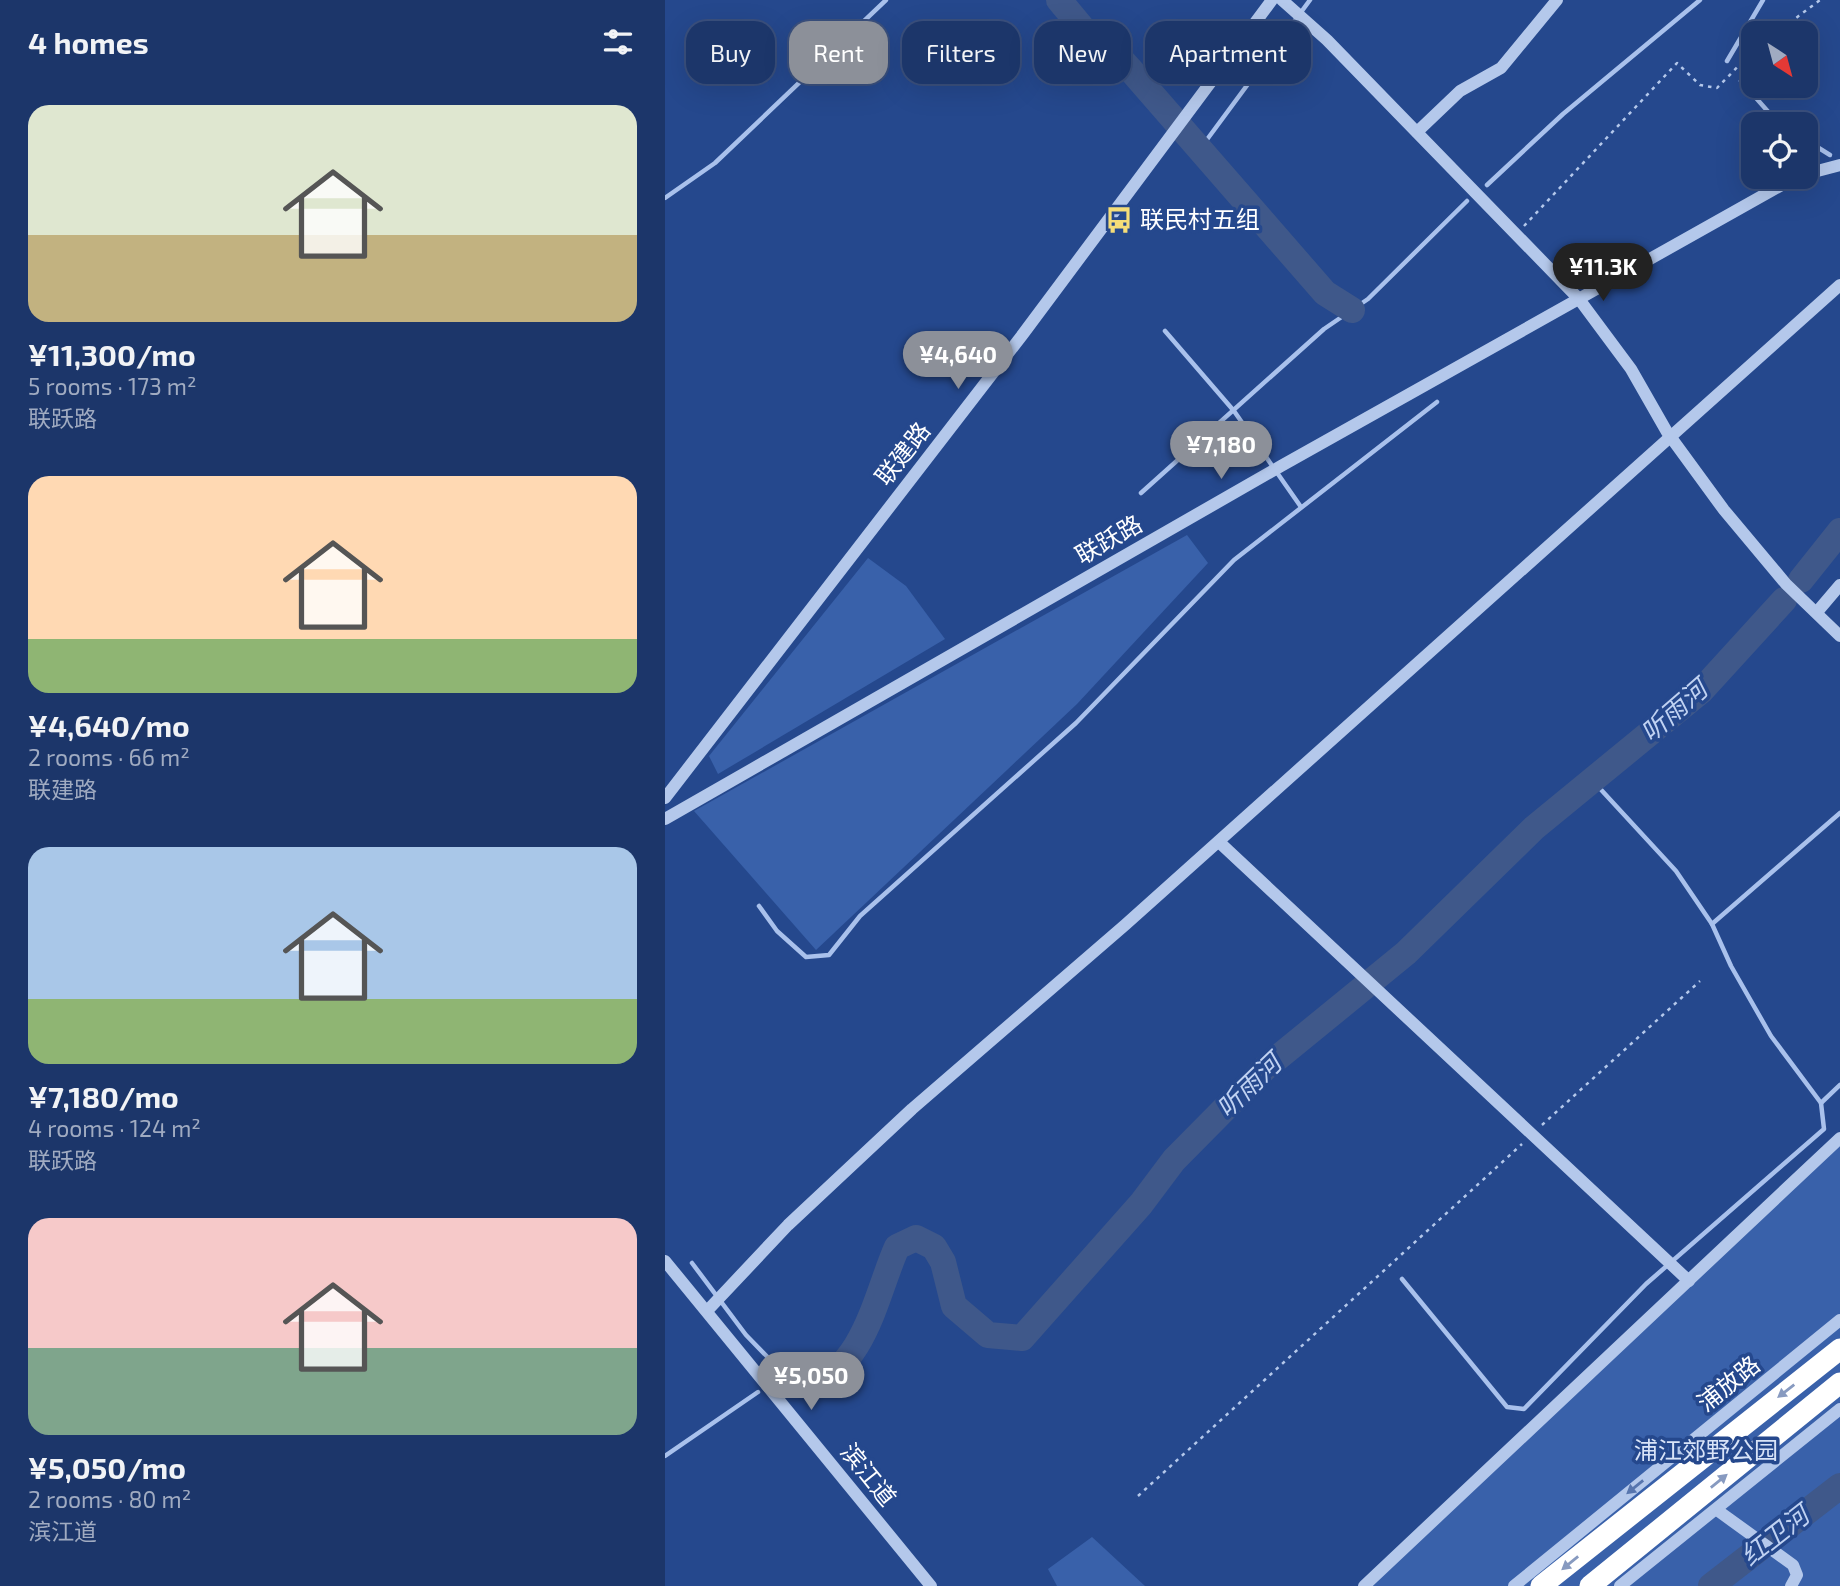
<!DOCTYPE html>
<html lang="en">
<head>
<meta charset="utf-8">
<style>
  :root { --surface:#1c366a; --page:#253e70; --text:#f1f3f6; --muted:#a0abc1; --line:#3a507e; --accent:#8c9099 }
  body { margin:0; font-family:"Exo 2","Noto Sans SC",sans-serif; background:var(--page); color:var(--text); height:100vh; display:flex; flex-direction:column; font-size:26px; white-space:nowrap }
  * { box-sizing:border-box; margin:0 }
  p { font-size:23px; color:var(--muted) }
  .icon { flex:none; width:38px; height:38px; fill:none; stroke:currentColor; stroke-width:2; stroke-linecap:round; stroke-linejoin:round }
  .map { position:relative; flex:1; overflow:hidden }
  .side { display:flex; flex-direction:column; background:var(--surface); width:665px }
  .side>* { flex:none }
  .top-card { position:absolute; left:21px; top:21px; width:665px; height:63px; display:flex; gap:14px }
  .needle { width:46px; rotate:144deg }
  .buttons { position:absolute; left:1076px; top:21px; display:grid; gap:14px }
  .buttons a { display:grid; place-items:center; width:77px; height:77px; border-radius:14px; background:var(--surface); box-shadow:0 7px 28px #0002,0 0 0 2px var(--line); font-size:35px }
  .price { position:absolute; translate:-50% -60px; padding:0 16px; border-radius:24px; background:var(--accent); color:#fff; font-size:23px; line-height:46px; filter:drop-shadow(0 2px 4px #0008) }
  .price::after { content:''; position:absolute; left:50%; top:42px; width:21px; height:16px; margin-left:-10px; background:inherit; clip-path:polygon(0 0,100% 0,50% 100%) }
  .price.on { background:#222; color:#fff }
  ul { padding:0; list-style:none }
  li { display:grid; align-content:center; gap:14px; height:371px; padding:0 28px }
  li span { display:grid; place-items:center; height:217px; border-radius:21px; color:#555 }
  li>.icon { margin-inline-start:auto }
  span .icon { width:126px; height:126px; fill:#fffc; stroke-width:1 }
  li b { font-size:30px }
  h2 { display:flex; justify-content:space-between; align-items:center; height:84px; padding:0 28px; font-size:30px }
  .pill { padding:0 24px; border-radius:21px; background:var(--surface); box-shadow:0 7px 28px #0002,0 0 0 2px var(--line); font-size:24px; line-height:63px }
  .pill.on { background:var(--accent); color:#fff }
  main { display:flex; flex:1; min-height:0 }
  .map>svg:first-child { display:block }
</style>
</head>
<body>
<main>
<section class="side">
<h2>4 homes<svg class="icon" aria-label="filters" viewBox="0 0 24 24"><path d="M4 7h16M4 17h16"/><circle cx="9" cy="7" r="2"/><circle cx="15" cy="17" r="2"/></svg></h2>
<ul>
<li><span style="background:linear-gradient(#dfe7d0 60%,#c2b280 0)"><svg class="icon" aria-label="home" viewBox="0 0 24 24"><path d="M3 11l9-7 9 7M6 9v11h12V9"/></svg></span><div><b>¥11,300/mo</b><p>5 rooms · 173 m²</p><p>联跃路</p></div></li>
<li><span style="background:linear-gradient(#ffd9b3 75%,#8fb573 0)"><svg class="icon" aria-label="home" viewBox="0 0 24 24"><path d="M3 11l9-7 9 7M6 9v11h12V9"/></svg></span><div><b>¥4,640/mo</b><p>2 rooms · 66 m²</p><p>联建路</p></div></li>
<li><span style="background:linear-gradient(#a9c7e8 70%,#8fb573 0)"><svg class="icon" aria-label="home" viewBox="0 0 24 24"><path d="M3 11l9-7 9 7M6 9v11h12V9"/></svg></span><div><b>¥7,180/mo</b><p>4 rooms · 124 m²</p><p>联跃路</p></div></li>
<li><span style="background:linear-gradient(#f6c9c9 60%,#7fa58c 0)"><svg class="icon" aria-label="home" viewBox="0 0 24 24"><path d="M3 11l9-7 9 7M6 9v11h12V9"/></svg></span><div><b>¥5,050/mo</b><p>2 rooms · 80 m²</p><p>滨江道</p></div></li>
</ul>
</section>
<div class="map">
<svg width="1175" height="1586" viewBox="0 0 1175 1586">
  <rect width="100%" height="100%" fill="#25488d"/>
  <g fill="#3961aa">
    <polygon points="522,535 543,563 412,704 151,950 29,811"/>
    <polygon points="203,558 241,586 280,639 53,774 44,756"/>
    <polygon points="1175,1143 1175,1586 696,1586"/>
    <polygon points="427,1537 480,1586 392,1586 383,1569"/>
  </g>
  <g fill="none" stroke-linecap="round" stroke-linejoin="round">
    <g stroke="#a9c1ec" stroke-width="4.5">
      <polyline points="1062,61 1098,0"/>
      <polyline points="1076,81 1114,124"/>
      <polyline points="1141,140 1165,155"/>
      <polyline points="535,149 645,0"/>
      <polyline points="822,185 898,114 1035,0"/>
      <polyline points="0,198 50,163 221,0"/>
      <polyline points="500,331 569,411 636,507"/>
      <polyline points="476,493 659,329 703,299 802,201"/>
      <polyline points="928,781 1011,871 1047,924 1066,966 1106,1036 1156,1103 1175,1085"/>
      <polyline points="94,906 112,931 141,957 164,955 195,916 411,723 569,560 772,402"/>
      <polyline points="1047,924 1175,813"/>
      <polyline points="27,1263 81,1335 125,1380"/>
      <polyline points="737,1279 842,1407 859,1409 981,1284 1159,1129 1156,1103"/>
      <polyline points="0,1456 93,1392"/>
    </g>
    <g stroke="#3f588a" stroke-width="26">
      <polyline points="394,0 424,36 440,42 464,68 660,293 687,310"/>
      <polyline points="1136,580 1175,531"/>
      <path d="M 112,1378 C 122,1377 134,1387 143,1384 C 199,1372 212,1291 232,1247 L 251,1238 L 269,1247 L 278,1262 L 289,1306 L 323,1335 L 357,1338 L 476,1204 L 509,1160 L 599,1069 L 741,953 L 869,828 L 1036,691 L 1119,600"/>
      <polyline points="1046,1586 1175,1486"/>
    </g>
    <g stroke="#b4c8eb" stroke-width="2.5" stroke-dasharray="3.5 5" stroke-linecap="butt">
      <polyline points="1111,33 1155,0"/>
      <polyline points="859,226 1012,63 1035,85 1052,88 1088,51"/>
      <polyline points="877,1125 1035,981"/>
      <polyline points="473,1496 857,1144"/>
    </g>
    <g stroke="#b4c8eb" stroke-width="12">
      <polyline points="617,0 662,40 914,299 966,369 1002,432 1059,510 1121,584 1175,636"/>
      <polyline points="752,132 795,91 836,68 892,0"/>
      <polyline points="1141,174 1175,165"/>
      <polyline points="1152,612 1175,585"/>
      <polyline points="0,798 358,334 607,0"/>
      <polyline points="0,819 616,466 1131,177"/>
      <polyline points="554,842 1024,1281"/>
      <polyline points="0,1261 266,1586"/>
      <polyline points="42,1311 123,1225 247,1109 460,925 1175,285"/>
      <polyline points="1052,1510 1128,1565 1132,1575 1126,1586"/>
      <polyline points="699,1586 1175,1138"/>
      <polyline points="849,1586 1175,1320"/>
      <polyline points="955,1586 1175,1409"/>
    </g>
    <g stroke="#fff" stroke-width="21">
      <polyline points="876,1586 1175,1349"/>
      <polyline points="925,1586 1175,1383"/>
    </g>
  </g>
  <defs><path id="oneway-solid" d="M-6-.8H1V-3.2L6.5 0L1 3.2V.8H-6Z" transform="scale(1.75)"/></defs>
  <g fill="#879ac0">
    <use href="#oneway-solid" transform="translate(1121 1391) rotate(142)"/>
    <use href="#oneway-solid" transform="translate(1054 1481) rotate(-39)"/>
    <use href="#oneway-solid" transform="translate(905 1563) rotate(141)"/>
  </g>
  <use fill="#5775ae" href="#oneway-solid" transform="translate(970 1487) rotate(141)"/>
  <defs>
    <symbol id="bus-bare" viewBox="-9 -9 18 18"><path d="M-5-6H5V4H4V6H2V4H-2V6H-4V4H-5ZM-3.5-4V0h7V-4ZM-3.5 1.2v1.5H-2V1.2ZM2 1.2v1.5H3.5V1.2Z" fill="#f5dd78" stroke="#25488d" stroke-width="2.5" paint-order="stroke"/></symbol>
  </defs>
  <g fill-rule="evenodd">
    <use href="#bus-bare" x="435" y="201" width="38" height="38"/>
  </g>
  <g text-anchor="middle" stroke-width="7" stroke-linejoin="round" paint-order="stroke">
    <g font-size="24" fill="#fff" stroke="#25488d" text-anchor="start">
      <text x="475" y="228">联民村五组</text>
    </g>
    <g font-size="24" fill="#fff" stroke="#25488d">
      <text transform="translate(238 454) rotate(-52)" y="8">联建路</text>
      <text transform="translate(444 540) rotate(-30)" y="8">联跃路</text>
      <text transform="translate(1064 1384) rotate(-39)" y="8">浦放路</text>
      <text transform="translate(203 1475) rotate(51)" y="8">滨江道</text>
    </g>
    <g font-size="24" fill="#d9e4f8" stroke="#25488d">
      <text x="1041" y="1459">浦江郊野公园</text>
    </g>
    <g font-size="26" font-style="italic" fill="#c0d2f2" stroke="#25488d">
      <text transform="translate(1009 711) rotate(-41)" y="9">听雨河</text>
      <text transform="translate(584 1086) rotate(-44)" y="9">听雨河</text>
      <text transform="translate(1110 1536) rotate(-38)" y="9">红卫河</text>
    </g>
  </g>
</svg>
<div class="buttons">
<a><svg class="needle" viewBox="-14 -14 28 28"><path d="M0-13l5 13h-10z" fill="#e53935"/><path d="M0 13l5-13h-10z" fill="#a0abc1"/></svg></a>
<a><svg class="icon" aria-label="locate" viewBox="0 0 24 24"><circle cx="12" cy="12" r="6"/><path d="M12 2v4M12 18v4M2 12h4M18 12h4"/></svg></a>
</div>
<b class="price on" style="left:938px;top:303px">¥11.3K</b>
<b class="price" style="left:293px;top:391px">¥4,640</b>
<b class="price" style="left:556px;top:481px">¥7,180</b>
<b class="price" style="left:146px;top:1412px">¥5,050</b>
<div class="top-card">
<a class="pill">Buy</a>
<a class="pill on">Rent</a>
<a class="pill">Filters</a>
<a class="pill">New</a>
<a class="pill">Apartment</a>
</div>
</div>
</main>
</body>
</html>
